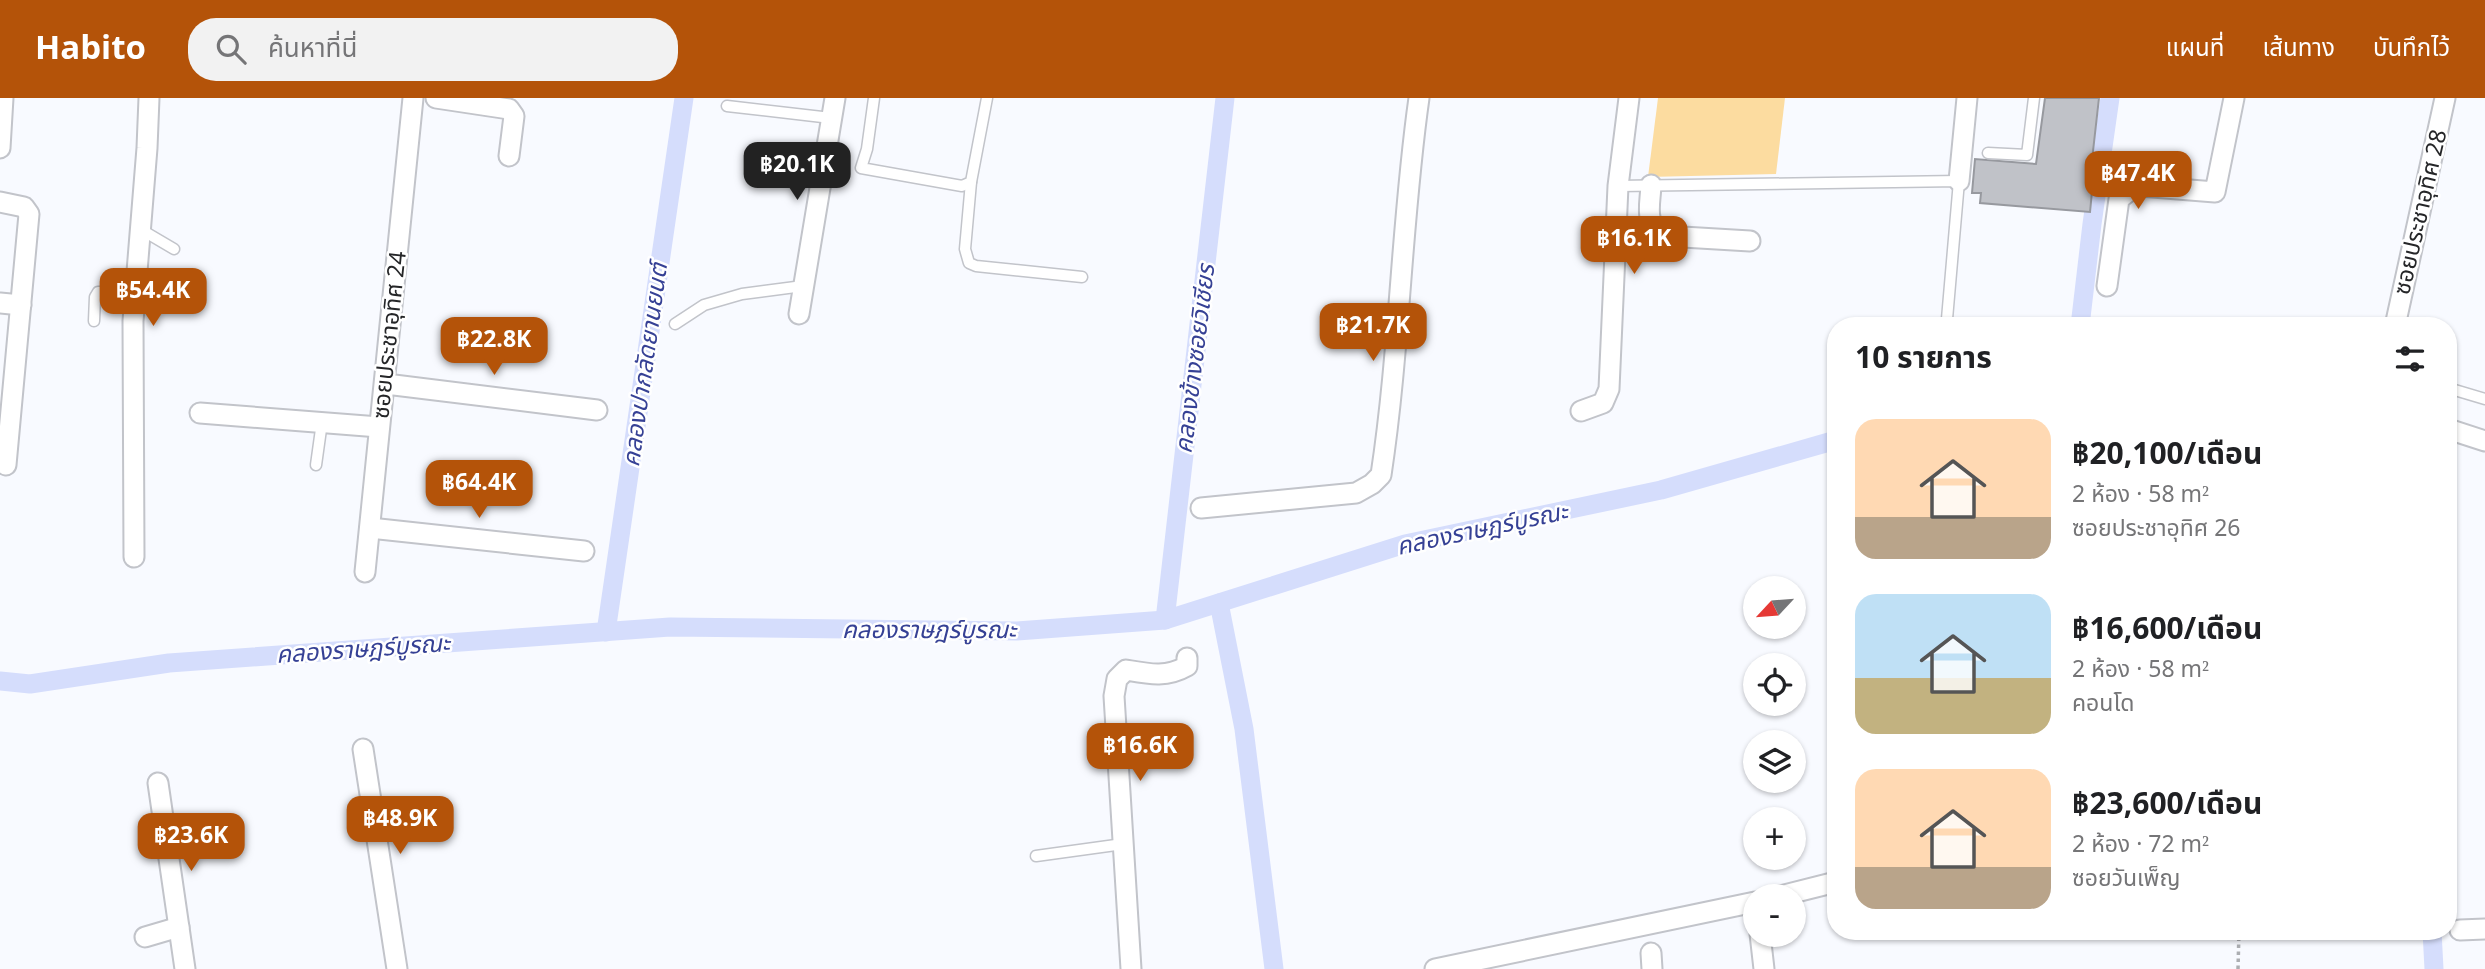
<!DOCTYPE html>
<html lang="th">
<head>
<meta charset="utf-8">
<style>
  :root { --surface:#fff; --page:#f2f2f2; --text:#202124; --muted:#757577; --accent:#b45309 }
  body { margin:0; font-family:Georgia,"Noto Sans Thai",serif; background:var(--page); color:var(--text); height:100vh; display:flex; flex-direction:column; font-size:26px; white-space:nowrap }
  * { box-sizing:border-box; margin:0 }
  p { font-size:23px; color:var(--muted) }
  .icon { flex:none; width:38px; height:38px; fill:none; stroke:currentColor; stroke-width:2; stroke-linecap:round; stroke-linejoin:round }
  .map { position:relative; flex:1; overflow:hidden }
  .sheet { position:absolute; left:1827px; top:219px; width:630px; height:623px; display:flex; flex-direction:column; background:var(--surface); border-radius:28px; box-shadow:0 2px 5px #0004 }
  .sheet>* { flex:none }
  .needle { width:46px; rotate:244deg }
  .controls { position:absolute; left:1743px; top:478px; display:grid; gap:14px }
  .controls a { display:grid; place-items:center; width:63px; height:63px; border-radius:50%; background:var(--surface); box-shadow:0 2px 5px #0004; font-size:35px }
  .price { position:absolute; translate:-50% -60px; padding:0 16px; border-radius:14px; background:var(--accent); color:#fff; font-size:23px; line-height:46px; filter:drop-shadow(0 2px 4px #0008) }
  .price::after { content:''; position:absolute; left:50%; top:42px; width:21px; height:16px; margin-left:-10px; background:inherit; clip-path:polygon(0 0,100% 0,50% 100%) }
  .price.on { background:#222; color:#fff }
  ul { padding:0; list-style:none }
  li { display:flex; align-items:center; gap:21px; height:175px; padding:0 28px }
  li span { display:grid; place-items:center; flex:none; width:196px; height:140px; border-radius:21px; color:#555 }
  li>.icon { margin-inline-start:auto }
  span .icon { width:84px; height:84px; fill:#fffc; stroke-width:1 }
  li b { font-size:30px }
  h2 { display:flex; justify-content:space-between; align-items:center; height:84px; padding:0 28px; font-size:30px }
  header { display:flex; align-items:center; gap:42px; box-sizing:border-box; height:98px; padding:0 35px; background:var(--accent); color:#fff }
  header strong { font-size:33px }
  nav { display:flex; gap:38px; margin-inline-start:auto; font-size:24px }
  .search { width:490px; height:63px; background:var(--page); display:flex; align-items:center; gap:18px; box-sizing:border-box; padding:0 24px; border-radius:28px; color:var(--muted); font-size:26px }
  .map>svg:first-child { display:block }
</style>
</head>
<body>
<header>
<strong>Habito</strong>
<div class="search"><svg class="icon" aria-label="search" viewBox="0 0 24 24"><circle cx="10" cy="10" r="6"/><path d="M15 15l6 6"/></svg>ค้นหาที่นี่</div>
<nav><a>แผนที่</a><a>เส้นทาง</a><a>บันทึกไว้</a></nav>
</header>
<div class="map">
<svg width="2485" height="871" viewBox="0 0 2485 871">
  <rect width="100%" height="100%" fill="#f8faff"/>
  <polygon fill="#fcdca0" points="1658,0 1785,0 1776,76 1648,79"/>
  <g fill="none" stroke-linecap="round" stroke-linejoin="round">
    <g stroke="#d5ddfc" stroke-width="19">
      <polyline points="2080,228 2092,126 2110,0"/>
      <polyline points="1219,505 1244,631 1274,871"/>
      <polyline points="1165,522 1225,0"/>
      <polyline points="606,534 684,0"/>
      <polyline points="0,583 30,586 169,565 670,529 1017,533 1165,522 1405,446 1661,392 1836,342"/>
      <polyline points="2432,833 2434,871"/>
    </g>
  </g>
  <polygon fill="#c0c2c8" stroke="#97999f" stroke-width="2" points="2045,0 2099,0 2092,62 2095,63 2090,114 1980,105 1981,95 1972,95 1975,61 2036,66"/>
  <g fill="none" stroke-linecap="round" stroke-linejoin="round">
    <defs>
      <g id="service">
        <polyline points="874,0 867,51 861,70 962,88 971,84 987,0"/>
        <polyline points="727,8 831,20"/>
        <polyline points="1988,55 2027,57 2034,0"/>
        <polyline points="971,84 965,151 969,165 976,168 1082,179"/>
        <polyline points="1618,88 1959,83 1947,221"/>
        <polyline points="140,131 174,151"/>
        <polyline points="94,223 95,199 98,194 135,193"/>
        <polyline points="675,226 704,207 742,196 803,188"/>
        <polyline points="2448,290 2485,301"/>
        <polyline points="316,367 322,324"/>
        <polyline points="1036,758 1123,746"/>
      </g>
      <g id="minor">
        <polyline points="436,0 509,11 514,18 509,58"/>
        <polyline points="0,50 3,0"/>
        <polyline points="1959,83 1967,0"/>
        <path d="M 1651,87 C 1650,110 1643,126 1666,138 L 1750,143"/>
        <polyline points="0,104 24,109 29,116 6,367"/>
        <polyline points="2107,188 2119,101 2129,93 2140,88 2215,94 2234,0"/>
        <polyline points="0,205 21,207"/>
        <polyline points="799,216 835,0"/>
        <polyline points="2395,228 2445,0"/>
        <polyline points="386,286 597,312"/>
        <polyline points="1581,313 1603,305 1609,291 1618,88 1629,0"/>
        <polyline points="200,315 379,329"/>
        <polyline points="2448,331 2485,343"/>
        <path d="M 1201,410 L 1356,395 L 1372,386 L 1381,377 C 1400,252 1401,125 1419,0"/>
        <polyline points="370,430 584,453"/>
        <polyline points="134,459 133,223 147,50 149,0"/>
        <polyline points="365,474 413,0"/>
        <polyline points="363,651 397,871"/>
        <polyline points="158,685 185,871"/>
        <polyline points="1780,798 1836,784"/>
        <polyline points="2460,832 2485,831"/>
        <polyline points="1760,836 1764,871"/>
        <polyline points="145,839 179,829"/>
        <polyline points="1651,855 1652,871"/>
        <path d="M 1131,871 L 1114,598 L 1117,581 L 1126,572 C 1149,576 1166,580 1187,568 L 1187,560"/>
        <polyline points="1435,871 1755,804"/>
      </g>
    </defs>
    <use href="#service" stroke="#c2c4ca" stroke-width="13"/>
    <use href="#minor" stroke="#c2c4ca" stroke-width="23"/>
    <polyline stroke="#acaeb2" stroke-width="3.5" stroke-dasharray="3.5 3.5" stroke-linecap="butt" points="2238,871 2239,833"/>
    <use href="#service" stroke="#fff" stroke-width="10"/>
    <use href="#minor" stroke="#fff" stroke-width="19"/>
  </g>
  <g text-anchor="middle" stroke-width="5" stroke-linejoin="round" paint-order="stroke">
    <g font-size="23" fill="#252628" stroke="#fff">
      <text transform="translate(2420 114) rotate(-77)" y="8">ซอยประชาอุทิศ 28</text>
      <text transform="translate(389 237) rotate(-84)" y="8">ซอยประชาอุทิศ 24</text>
    </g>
    <g font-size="24" font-style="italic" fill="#364195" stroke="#fff">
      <text transform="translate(1195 261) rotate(-83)" y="8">คลองข้างซอยวิเชียร</text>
      <text transform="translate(645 267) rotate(-82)" y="8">คลองปากลัดยานยนต์</text>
      <text transform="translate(1482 431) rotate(-12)" y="8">คลองราษฎร์บูรณะ</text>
      <text x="929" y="540">คลองราษฎร์บูรณะ</text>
      <text transform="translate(363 551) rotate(-4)" y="8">คลองราษฎร์บูรณะ</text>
    </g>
  </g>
</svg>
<div class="controls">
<a><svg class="needle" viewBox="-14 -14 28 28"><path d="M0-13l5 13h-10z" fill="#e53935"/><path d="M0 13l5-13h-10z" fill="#757577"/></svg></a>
<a><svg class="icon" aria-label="locate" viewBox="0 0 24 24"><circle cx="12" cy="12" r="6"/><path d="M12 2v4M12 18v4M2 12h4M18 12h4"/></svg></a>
<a><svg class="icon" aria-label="layers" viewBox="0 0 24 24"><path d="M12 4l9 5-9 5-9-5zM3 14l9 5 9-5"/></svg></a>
<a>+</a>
<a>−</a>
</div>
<b class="price on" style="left:797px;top:104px">฿20.1K</b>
<b class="price" style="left:2138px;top:113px">฿47.4K</b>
<b class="price" style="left:1634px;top:178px">฿16.1K</b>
<b class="price" style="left:153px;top:230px">฿54.4K</b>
<b class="price" style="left:1373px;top:265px">฿21.7K</b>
<b class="price" style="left:494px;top:279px">฿22.8K</b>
<b class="price" style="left:479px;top:422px">฿64.4K</b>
<b class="price" style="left:1140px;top:685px">฿16.6K</b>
<b class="price" style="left:400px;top:758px">฿48.9K</b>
<b class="price" style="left:191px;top:775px">฿23.6K</b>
<section class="sheet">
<h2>10 รายการ<svg class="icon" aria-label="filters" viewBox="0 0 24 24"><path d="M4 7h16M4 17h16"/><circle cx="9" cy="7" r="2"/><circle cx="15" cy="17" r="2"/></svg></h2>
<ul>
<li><span style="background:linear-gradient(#ffd9b3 70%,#b9a48a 0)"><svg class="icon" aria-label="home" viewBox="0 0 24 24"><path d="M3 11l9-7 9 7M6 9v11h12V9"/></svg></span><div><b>฿20,100/เดือน</b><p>2 ห้อง · 58 m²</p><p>ซอยประชาอุทิศ 26</p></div></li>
<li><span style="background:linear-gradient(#bfe0f5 60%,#c2b280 0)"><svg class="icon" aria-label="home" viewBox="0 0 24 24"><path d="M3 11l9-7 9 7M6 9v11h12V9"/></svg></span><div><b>฿16,600/เดือน</b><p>2 ห้อง · 58 m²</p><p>คอนโด</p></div></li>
<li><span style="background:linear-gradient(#ffd9b3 70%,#b9a48a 0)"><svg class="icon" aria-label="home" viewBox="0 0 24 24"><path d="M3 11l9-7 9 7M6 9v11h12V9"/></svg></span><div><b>฿23,600/เดือน</b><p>2 ห้อง · 72 m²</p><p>ซอยวันเพ็ญ</p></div></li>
</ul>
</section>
</div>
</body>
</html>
